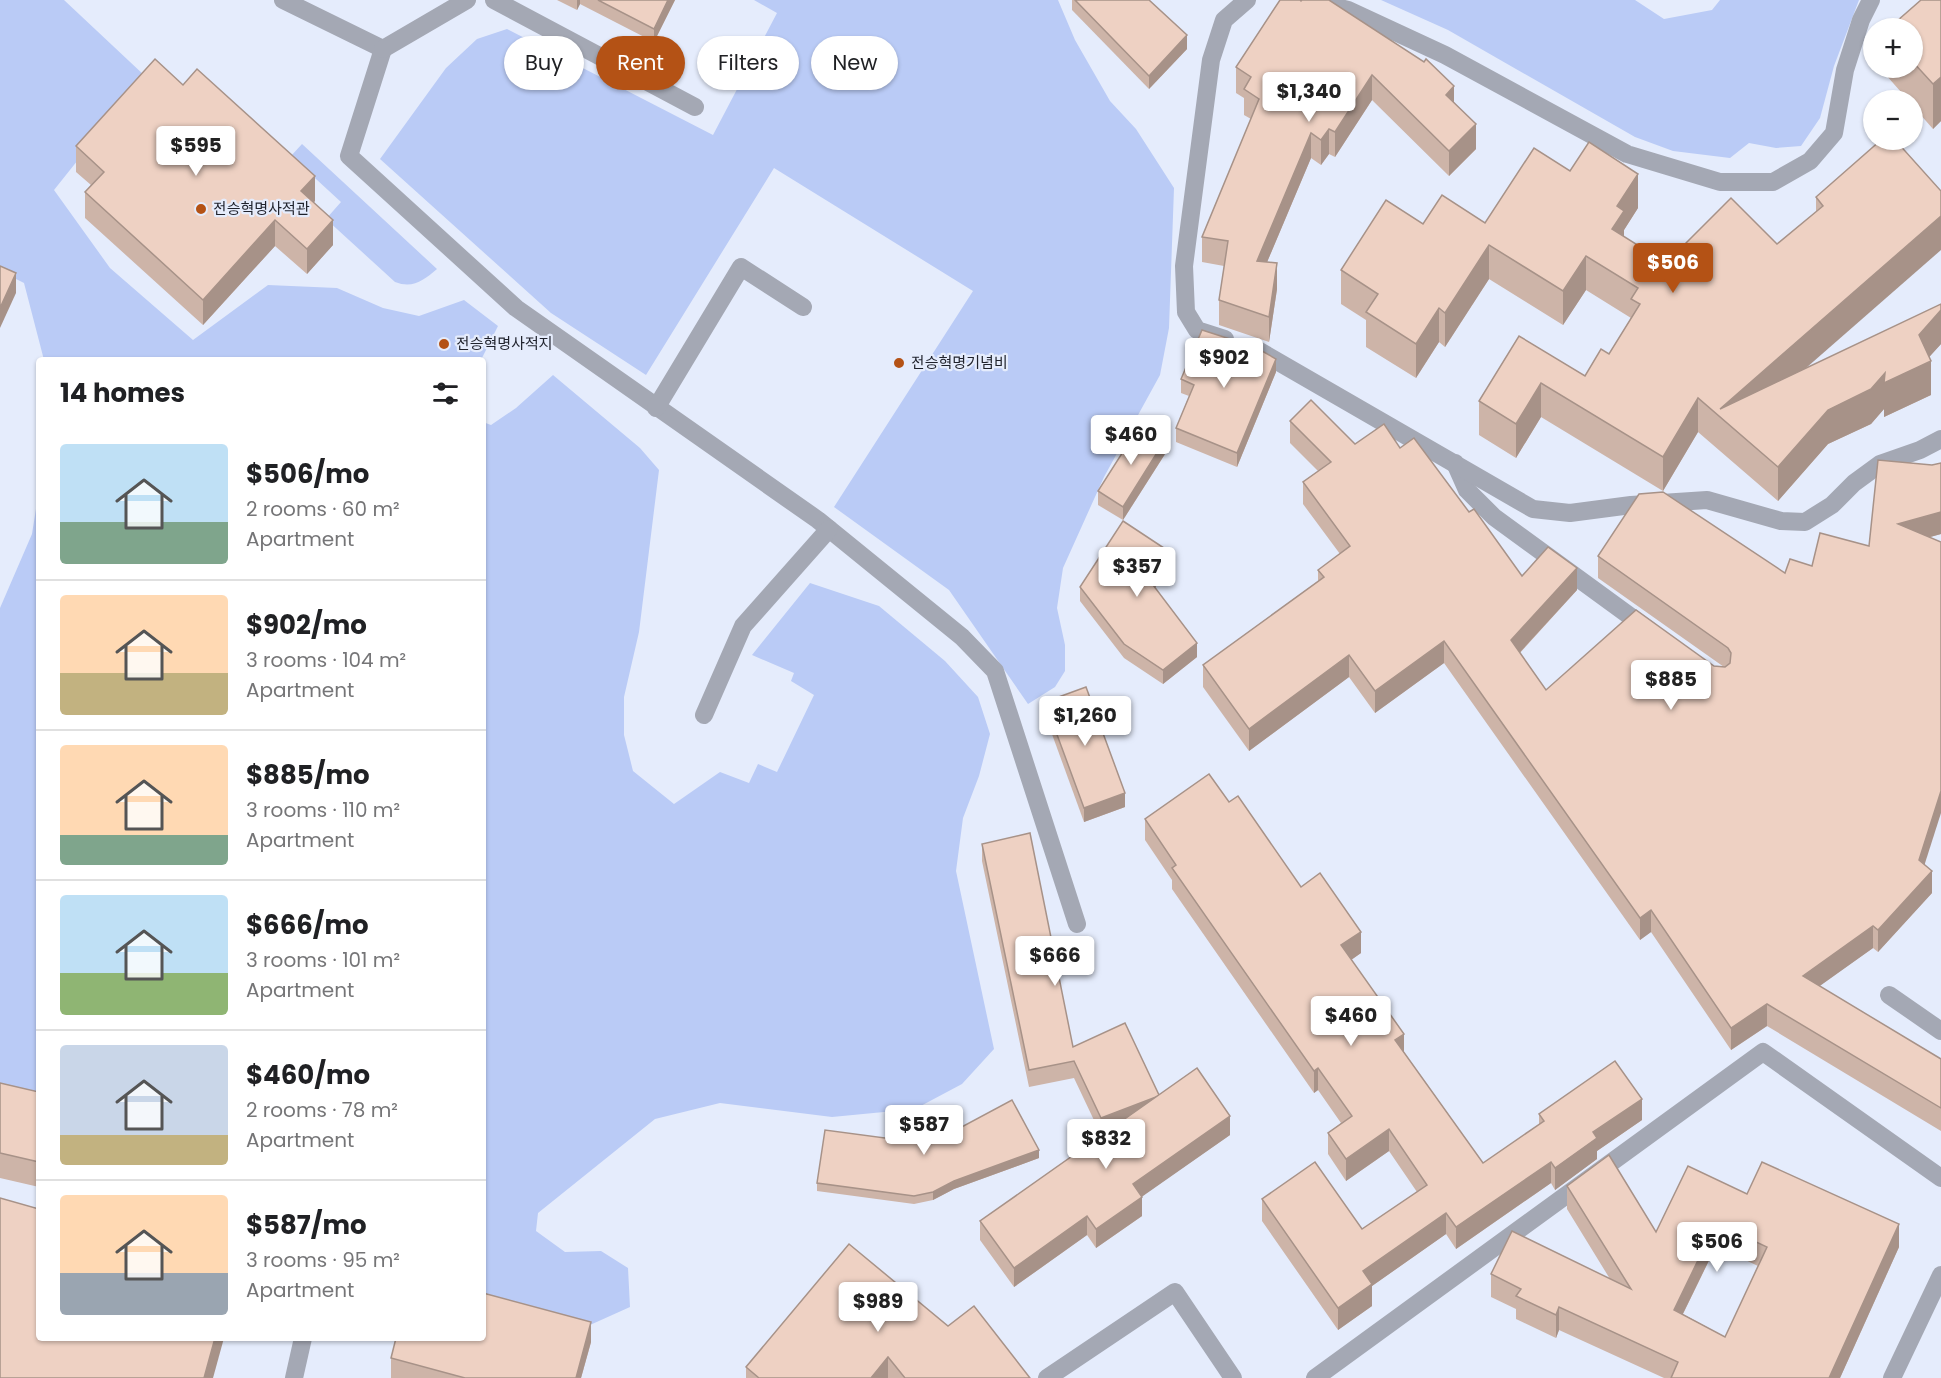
<!DOCTYPE html>
<html lang="en">
<head>
<meta charset="utf-8">
<style>
  :root { --surface:#fff; --page:#f2f2f2; --text:#202124; --muted:#757577; --line:#e0e0e0; --accent:#b45215 }
  body { margin:0; font-family:Poppins,"Noto Sans KR",sans-serif; background:var(--page); color:var(--text); height:100vh; display:flex; flex-direction:column; font-size:22px; white-space:nowrap }
  * { box-sizing:border-box; margin:0 }
  p { font-size:20px; color:var(--muted) }
  .icon { flex:none; width:33px; height:33px; fill:none; stroke:currentColor; stroke-width:2; stroke-linecap:round; stroke-linejoin:round }
  .map { position:relative; flex:1; overflow:hidden }
  .side { position:absolute; left:36px; top:357px; width:450px; height:984px; display:flex; flex-direction:column; background:var(--surface); border-radius:6px; box-shadow:0 2px 4px #0004 }
  .side>* { flex:none }
  .guide { position:absolute; left:504px; top:36px; width:570px; height:54px; display:flex; gap:12px }
  .fabs { position:absolute; left:1863px; top:18px; display:grid; gap:12px }
  .fabs a { display:grid; place-items:center; width:60px; height:60px; border-radius:50%; background:var(--surface); box-shadow:0 2px 4px #0004; font-size:30px }
  .price { position:absolute; translate:-50% -51px; padding:0 14px; border-radius:6px; background:#fff; color:#222; font-size:20px; line-height:39px; filter:drop-shadow(0 2px 3px #0008) }
  .price::after { content:''; position:absolute; left:50%; top:36px; width:18px; height:14px; margin-left:-9px; background:inherit; clip-path:polygon(0 0,100% 0,50% 100%) }
  .price.selected { background:var(--accent); color:#fff }
  ul { padding:0; list-style:none }
  li { display:flex; align-items:center; gap:18px; height:150px; padding:0 24px }
  li+li { border-top:2px solid var(--line) }
  li span { display:grid; place-items:center; flex:none; width:168px; height:120px; border-radius:6px; color:#555 }
  li>.icon { margin-inline-start:auto }
  span .icon { width:72px; height:72px; fill:#fffc; stroke-width:1 }
  li b { font-size:26px }
  h2 { display:flex; justify-content:space-between; align-items:center; height:72px; padding:0 24px; font-size:26px }
  .pill { padding:0 21px; border-radius:27px; background:var(--surface); box-shadow:0 2px 4px #0004; font-size:21px; line-height:54px }
  .pill.selected { background:var(--accent); color:#fff }
  .map>svg:first-child { display:block }
</style>
</head>
<body>
<div class="map">
<svg width="1941" height="1378" viewBox="0 0 1941 1378">
  <rect width="100%" height="100%" fill="#e5ecfc"/>
  <g fill="#bacbf6">
    <polygon points="0,0 64,0 145,76 54,190 110,268 193,340 268,285 337,288 383,308 419,316 464,300 498,326 481,360 44,360 24,283 0,271"/>
    <polygon points="754,0 1058,0 1075,40 1110,101 1136,129 1174,188 1169,328 1160,375 1104,477 1063,568 1057,608 1065,645 1065,671 1055,687 1028,704 949,590 834,507 973,291 774,168 646,375 551,313 380,159 446,68 477,39 507,29 713,135 777,13"/>
    <polygon points="1381,0 1635,0 1664,19 1712,10 1720,0 1859,0 1834,66 1820,118 1801,146 1776,148 1749,143 1730,158 1673,151 1635,137 1448,30"/>
    <path d="M 302,144 L 437,269 C 424,280 413,289 395,282 L 326,219 L 341,202 L 291,156 Z"/>
    <polygon points="553,375 640,448 659,470 639,632 624,697 624,735 633,771 674,804 720,772 749,783 758,764 777,772 814,695 791,681 794,673 752,655 810,583 879,606 945,661 978,697 990,734 979,776 963,818 956,871 994,1049 962,1084 915,1109 832,1117 720,1103 655,1119 538,1213 536,1231 565,1252 601,1251 628,1268 630,1307 590,1325 547,1321 483,1304 483,422 491,425 516,408"/>
    <polygon points="39,490 39,1110 0,1102 0,608 32,534"/>
  </g>
  <g fill="none" stroke-linecap="round" stroke-linejoin="round">
    <g stroke="#a4a8b4" stroke-width="18">
      <polyline points="283,0 383,49 349,156 516,308 818,520 962,637 995,671 1077,924"/>
      <polyline points="494,0 695,107"/>
      <polyline points="383,49 467,0"/>
      <polyline points="656,408 741,267 803,307"/>
      <polyline points="1455,463 1467,490 1494,517 1649,630"/>
      <polyline points="704,715 743,626 829,529"/>
      <polyline points="1889,995 1941,1031"/>
      <polyline points="294,1378 303,1338"/>
      <polyline points="1047,1378 1175,1292 1233,1378"/>
      <polyline points="1315,1378 1763,1052 1941,1178"/>
      <polyline points="1892,1378 1941,1275"/>
    </g>
    <g stroke="#a4a8b4" stroke-width="18">
      <polyline points="1310,0 1348,10 1445,55 1627,154 1720,182 1773,182 1810,161 1834,133 1845,70 1861,20 1871,0"/>
      <polyline points="1225,339 1197,330 1186,312 1184,266 1211,60 1224,20 1247,0"/>
      <polyline points="1256,349 1533,509 1570,513 1631,505 1707,500 1781,521 1805,522 1832,505 1854,483 1880,464 1920,450 1941,439"/>
    </g>
  </g>
  <g fill="#cdb4a8" fill-rule="evenodd">
    <polygon points="557,0 675,0 654,42 580,4 577,10"/>
    <polygon points="1072,0 1149,0 1187,49 1149,89 1072,10"/>
    <polygon points="1280,0 1454,102 1476,149 1449,176 1372,100 1335,157 1329,154 1321,165 1311,158 1267,262 1277,289 1269,342 1219,325 1219,300 1224,266 1202,262 1202,237 1251,119 1244,115 1244,98 1236,93 1236,67"/>
    <polygon points="1941,0 1941,121 1933,129 1912,105 1912,100 1908,100 1886,75 1886,68 1912,68 1912,28"/>
    <polygon points="183,85 315,201 314,202 333,245 307,274 275,246 203,325 85,218 85,192 91,185 76,172 76,146"/>
    <polygon points="1881,140 1805,369 1941,304 1941,344 1929,357 1931,395 1884,417 1884,409 1871,424 1828,444 1778,501 1698,432 1663,491 1541,417 1516,458 1479,435 1479,401 1519,336 1585,376 1609,354 1631,318 1586,290 1563,325 1489,279 1445,347 1439,342 1416,378 1366,347 1366,320 1341,304 1341,270 1423,224 1485,223 1570,171 1638,208 1624,230 1624,237 1666,263 1777,244 1816,213 1816,197"/>
    <polygon points="1276,372 1237,467 1176,442 1176,428 1189,396 1181,393 1181,379"/>
    <polygon points="1290,421 1355,444 1400,448 1469,512 1522,576 1577,590 1520,653 1546,690 1714,666 1724,667 1598,578 1598,556 1785,573 1812,566 1869,546 1932,465 1941,463 1941,534 1930,537 1925,865 1932,893 1878,952 1873,948 1819,986 1941,1059 1941,1131 1767,1026 1731,1050 1651,932 1640,940 1444,663 1375,713 1349,677 1249,751 1203,687 1203,665 1318,581 1318,570 1340,554 1303,504 1303,482 1318,471 1290,443"/>
    <polygon points="1165,454 1123,520 1098,505 1098,491"/>
    <polygon points="1170,565 1155,588 1197,657 1163,684 1124,658 1080,601 1080,587"/>
    <polygon points="1045,702 1125,807 1084,822 1045,715"/>
    <polygon points="1229,802 1301,887 1361,953 1351,960 1404,1052 1483,1163 1539,1125 1539,1114 1642,1120 1597,1151 1597,1159 1555,1190 1551,1183 1456,1249 1446,1234 1372,1286 1372,1306 1338,1330 1262,1221 1262,1199 1362,1229 1417,1192 1389,1151 1346,1181 1328,1154 1328,1133 1341,1123 1318,1090 1314,1093 1172,889 1172,880 1145,840 1145,819"/>
    <polygon points="982,844 1073,1047 1230,1135 1142,1196 1142,1216 1096,1248 1087,1235 1014,1287 980,1240 980,1221 1103,1135 1101,1135 1074,1078 1029,1087 982,861"/>
    <polygon points="0,1083 39,1092 39,1187 0,1178"/>
    <polygon points="930,1144 1039,1158 954,1189 933,1200 914,1204 817,1191 817,1183"/>
    <path d="M 1567,1186 L 1656,1232 L 1747,1194 L 1899,1247 L 1840,1378 L 1664,1378 L 1559,1330 L 1556,1338 L 1516,1319 L 1516,1309 L 1491,1297 L 1491,1274 L 1610,1279 L 1567,1209 ZM 1716,1246 L 1758,1266 L 1725,1337 L 1683,1314 Z"/>
    <polygon points="948,1326 1030,1378 746,1378 746,1367"/>
    <polygon points="591,1342 581,1378 391,1378 391,1358"/>
  </g>
  <g fill="#a79288">
    <polygon points="577,0 580,0 580,4 577,10"/>
    <polygon points="668,0 675,0 654,42 654,29"/>
    <polygon points="1187,35 1187,49 1149,89 1149,76"/>
    <polygon points="1372,75 1372,100 1335,157 1335,132"/>
    <polygon points="1941,77 1941,121 1933,129 1933,84"/>
    <polygon points="1454,86 1454,111 1446,95"/>
    <polygon points="1476,124 1476,149 1449,176 1449,151"/>
    <polygon points="1329,129 1329,154 1321,165 1321,140"/>
    <polygon points="1311,133 1311,158 1257,286 1257,261"/>
    <polygon points="1638,174 1638,208 1624,230 1624,245 1612,229 1617,206"/>
    <polygon points="315,176 315,201 301,216 301,191"/>
    <polygon points="1941,216 1941,250 1735,430 1720,409"/>
    <polygon points="275,220 275,246 203,325 203,300"/>
    <polygon points="333,220 333,245 307,274 307,249"/>
    <polygon points="1489,245 1489,279 1445,347 1445,313"/>
    <polygon points="1586,256 1586,290 1563,325 1563,291"/>
    <polygon points="1277,263 1277,289 1269,342 1269,317"/>
    <polygon points="16,273 16,293 0,328 0,308"/>
    <polygon points="1439,308 1439,342 1416,378 1416,344"/>
    <polygon points="1941,310 1941,344 1922,365 1931,361 1931,395 1884,417 1884,409 1871,424 1828,444 1778,501 1778,467 1828,410 1919,335"/>
    <polygon points="1276,359 1276,372 1237,467 1237,453"/>
    <polygon points="1541,383 1541,417 1516,458 1516,424"/>
    <polygon points="1698,398 1698,432 1663,491 1663,457"/>
    <polygon points="1165,440 1165,454 1123,520 1123,507"/>
    <polygon points="1941,512 1941,534 1898,546 1898,524"/>
    <polygon points="1170,552 1170,565 1150,595 1150,581"/>
    <polygon points="1577,568 1577,590 1511,662 1511,640"/>
    <polygon points="1444,641 1444,663 1375,713 1375,691"/>
    <polygon points="1197,643 1197,657 1163,684 1163,670"/>
    <polygon points="1349,655 1349,677 1249,751 1249,729"/>
    <polygon points="1941,791 1941,813 1919,882 1919,860"/>
    <polygon points="1125,793 1125,807 1084,822 1084,808"/>
    <polygon points="1932,871 1932,893 1878,952 1878,930"/>
    <polygon points="1651,910 1651,932 1640,940 1640,918"/>
    <polygon points="1873,926 1873,948 1803,998 1803,976"/>
    <polygon points="1361,932 1361,953 1341,967 1341,945"/>
    <polygon points="1767,1004 1767,1026 1731,1050 1731,1028"/>
    <polygon points="1404,1034 1404,1055 1395,1040"/>
    <polygon points="1318,1068 1318,1090 1314,1093 1314,1071"/>
    <polygon points="1160,1096 1160,1114 1101,1135 1101,1118"/>
    <polygon points="1642,1099 1642,1120 1597,1151 1597,1159 1555,1190 1555,1168 1593,1132"/>
    <polygon points="1230,1116 1230,1135 1133,1203 1133,1184"/>
    <polygon points="1389,1129 1389,1151 1346,1181 1346,1159"/>
    <polygon points="1039,1150 1039,1158 954,1189 933,1200 933,1192 954,1181"/>
    <polygon points="1551,1162 1551,1183 1456,1249 1456,1227"/>
    <polygon points="1142,1197 1142,1216 1096,1248 1096,1229"/>
    <polygon points="1446,1213 1446,1234 1372,1286 1372,1306 1338,1330 1338,1308 1363,1271"/>
    <polygon points="1087,1216 1087,1235 1014,1287 1014,1268"/>
    <polygon points="1716,1223 1716,1246 1674,1332 1674,1310"/>
    <polygon points="1899,1224 1899,1247 1840,1378 1829,1378"/>
    <polygon points="1559,1307 1559,1330 1556,1338 1556,1315"/>
    <polygon points="591,1322 591,1342 581,1378 576,1378"/>
    <polygon points="215,1338 224,1338 213,1378 204,1378"/>
    <polygon points="888,1357 888,1378 871,1378"/>
  </g>
  <g fill="#eed1c3" stroke="#a79288" stroke-width="1.5" fill-rule="evenodd">
    <polygon points="598,0 668,0 654,29"/>
    <polygon points="1075,0 1149,0 1187,35 1149,76"/>
    <polygon points="1280,0 1300,0 1301,1 1302,0 1329,0 1424,62 1426,59 1454,86 1446,95 1476,124 1449,151 1372,75 1335,132 1329,129 1321,140 1311,133 1257,261 1277,263 1269,317 1219,300 1228,241 1202,237 1259,99 1244,89 1251,77 1236,67"/>
    <polygon points="1921,0 1941,0 1941,77 1933,84 1912,61 1912,28 1889,28"/>
    <polygon points="155,59 183,85 197,69 315,176 301,191 333,220 307,249 275,220 203,300 85,192 104,172 76,146"/>
    <polygon points="1881,140 1888,140 1894,145 1897,142 1941,191 1941,216 1720,409 1941,304 1941,310 1919,335 1931,361 1884,383 1885,373 1871,389 1828,410 1778,467 1698,398 1663,457 1541,383 1516,424 1479,401 1519,336 1585,376 1601,349 1609,354 1640,304 1631,299 1638,288 1586,256 1563,291 1489,245 1445,313 1439,308 1416,344 1366,312 1378,294 1341,270 1386,200 1423,224 1442,195 1485,223 1534,148 1570,171 1589,142 1638,174 1617,206 1624,211 1612,229 1666,263 1731,198 1777,244 1823,206 1816,197"/>
    <polygon points="0,266 16,273 0,308"/>
    <polygon points="1202,330 1255,347 1276,359 1237,453 1176,428 1194,385 1181,379"/>
    <polygon points="1311,400 1355,444 1384,424 1400,448 1414,438 1469,512 1474,509 1522,576 1548,547 1577,568 1511,640 1546,690 1636,610 1714,666 1725,667 1730,663 1731,653 1728,648 1598,556 1639,494 1663,492 1785,573 1790,559 1812,566 1820,533 1869,546 1878,460 1932,465 1941,463 1941,512 1898,524 1941,542 1941,791 1919,860 1932,871 1878,930 1873,926 1803,976 1941,1059 1941,1108 1767,1004 1731,1028 1651,910 1640,918 1444,641 1375,691 1349,655 1249,729 1203,665 1324,577 1318,570 1350,546 1303,482 1331,462 1290,421"/>
    <polygon points="1140,425 1165,440 1123,507 1098,491"/>
    <polygon points="1123,521 1170,552 1150,581 1197,643 1163,670 1124,644 1080,587"/>
    <polygon points="1086,687 1125,793 1084,808 1045,702"/>
    <polygon points="1209,774 1229,802 1238,796 1301,887 1320,873 1361,932 1341,945 1404,1034 1395,1040 1483,1163 1544,1121 1539,1114 1615,1061 1642,1099 1593,1132 1597,1138 1555,1168 1551,1162 1456,1227 1446,1213 1363,1271 1372,1284 1338,1308 1262,1199 1315,1162 1362,1229 1427,1185 1389,1129 1346,1159 1328,1133 1352,1116 1318,1068 1314,1071 1172,868 1176,865 1145,819"/>
    <polygon points="1030,833 1073,1047 1125,1023 1159,1095 1156,1097 1101,1118 1074,1061 1029,1070 982,844"/>
    <polygon points="1197,1068 1230,1116 1133,1184 1142,1197 1096,1229 1087,1216 1014,1268 980,1221"/>
    <polygon points="0,1083 39,1092 39,1162 0,1153"/>
    <polygon points="1012,1100 1039,1150 954,1181 933,1192 914,1196 817,1183 825,1130 930,1144"/>
    <path d="M 1609,1155 L 1656,1232 L 1688,1166 L 1747,1194 L 1762,1162 L 1899,1224 L 1829,1378 L 1671,1378 L 1678,1362 L 1559,1307 L 1556,1315 L 1516,1296 L 1521,1289 L 1491,1274 L 1512,1231 L 1631,1289 L 1567,1186 ZM 1716,1223 L 1767,1247 L 1725,1337 L 1674,1310 Z"/>
    <polygon points="0,1198 39,1209 39,1338 215,1338 204,1378 0,1378"/>
    <polygon points="849,1244 948,1326 974,1306 1030,1378 905,1378 888,1357 871,1378 759,1378 746,1367"/>
    <polygon points="483,1293 591,1322 576,1378 465,1378 391,1358 396,1338 483,1338"/>
  </g>
  <g fill="#b45215" stroke="#e5ecfc" stroke-width="2">
    <circle cx="201" cy="209" r="6"/>
    <circle cx="444" cy="344" r="6"/>
    <circle cx="899" cy="363" r="6"/>
  </g>
  <g text-anchor="middle" stroke-width="4.5" stroke-linejoin="round" paint-order="stroke">
    <g font-size="15" fill="#1f222c" stroke="#e5ecfc" text-anchor="start">
      <text x="213" y="214">전승혁명사적관</text>
      <text x="456" y="349">전승혁명사적지</text>
      <text x="911" y="368">전승혁명기념비</text>
    </g>
  </g>
</svg>
<div class="fabs">
<a>+</a>
<a>−</a>
</div>
<b class="price" style="left:1309px;top:123px">$1,340</b>
<b class="price" style="left:196px;top:177px">$595</b>
<b class="price selected" style="left:1673px;top:294px">$506</b>
<b class="price" style="left:1224px;top:389px">$902</b>
<b class="price" style="left:1131px;top:466px">$460</b>
<b class="price" style="left:1137px;top:598px">$357</b>
<b class="price" style="left:1671px;top:711px">$885</b>
<b class="price" style="left:1085px;top:747px">$1,260</b>
<b class="price" style="left:1055px;top:987px">$666</b>
<b class="price" style="left:1351px;top:1047px">$460</b>
<b class="price" style="left:924px;top:1156px">$587</b>
<b class="price" style="left:1106px;top:1170px">$832</b>
<b class="price" style="left:1717px;top:1273px">$506</b>
<b class="price" style="left:878px;top:1333px">$989</b>
<div class="guide">
<a class="pill">Buy</a>
<a class="pill selected">Rent</a>
<a class="pill">Filters</a>
<a class="pill">New</a>
</div>
<section class="side">
<h2>14 homes<svg class="icon" aria-label="filters" viewBox="0 0 24 24"><path d="M4 7h16M4 17h16"/><circle cx="9" cy="7" r="2"/><circle cx="15" cy="17" r="2"/></svg></h2>
<ul>
<li><span style="background:linear-gradient(#bfe0f5 65%,#7fa58c 0)"><svg class="icon" aria-label="home" viewBox="0 0 24 24"><path d="M3 11l9-7 9 7M6 9v11h12V9"/></svg></span><div><b>$506/mo</b><p>2 rooms · 60 m²</p><p>Apartment</p></div></li>
<li><span style="background:linear-gradient(#ffd9b3 65%,#c2b280 0)"><svg class="icon" aria-label="home" viewBox="0 0 24 24"><path d="M3 11l9-7 9 7M6 9v11h12V9"/></svg></span><div><b>$902/mo</b><p>3 rooms · 104 m²</p><p>Apartment</p></div></li>
<li><span style="background:linear-gradient(#ffd9b3 75%,#7fa58c 0)"><svg class="icon" aria-label="home" viewBox="0 0 24 24"><path d="M3 11l9-7 9 7M6 9v11h12V9"/></svg></span><div><b>$885/mo</b><p>3 rooms · 110 m²</p><p>Apartment</p></div></li>
<li><span style="background:linear-gradient(#bfe0f5 65%,#8fb573 0)"><svg class="icon" aria-label="home" viewBox="0 0 24 24"><path d="M3 11l9-7 9 7M6 9v11h12V9"/></svg></span><div><b>$666/mo</b><p>3 rooms · 101 m²</p><p>Apartment</p></div></li>
<li><span style="background:linear-gradient(#c9d6e8 75%,#c2b280 0)"><svg class="icon" aria-label="home" viewBox="0 0 24 24"><path d="M3 11l9-7 9 7M6 9v11h12V9"/></svg></span><div><b>$460/mo</b><p>2 rooms · 78 m²</p><p>Apartment</p></div></li>
<li><span style="background:linear-gradient(#ffd9b3 65%,#9aa5b1 0)"><svg class="icon" aria-label="home" viewBox="0 0 24 24"><path d="M3 11l9-7 9 7M6 9v11h12V9"/></svg></span><div><b>$587/mo</b><p>3 rooms · 95 m²</p><p>Apartment</p></div></li>
</ul>
</section>
</div>
</body>
</html>
